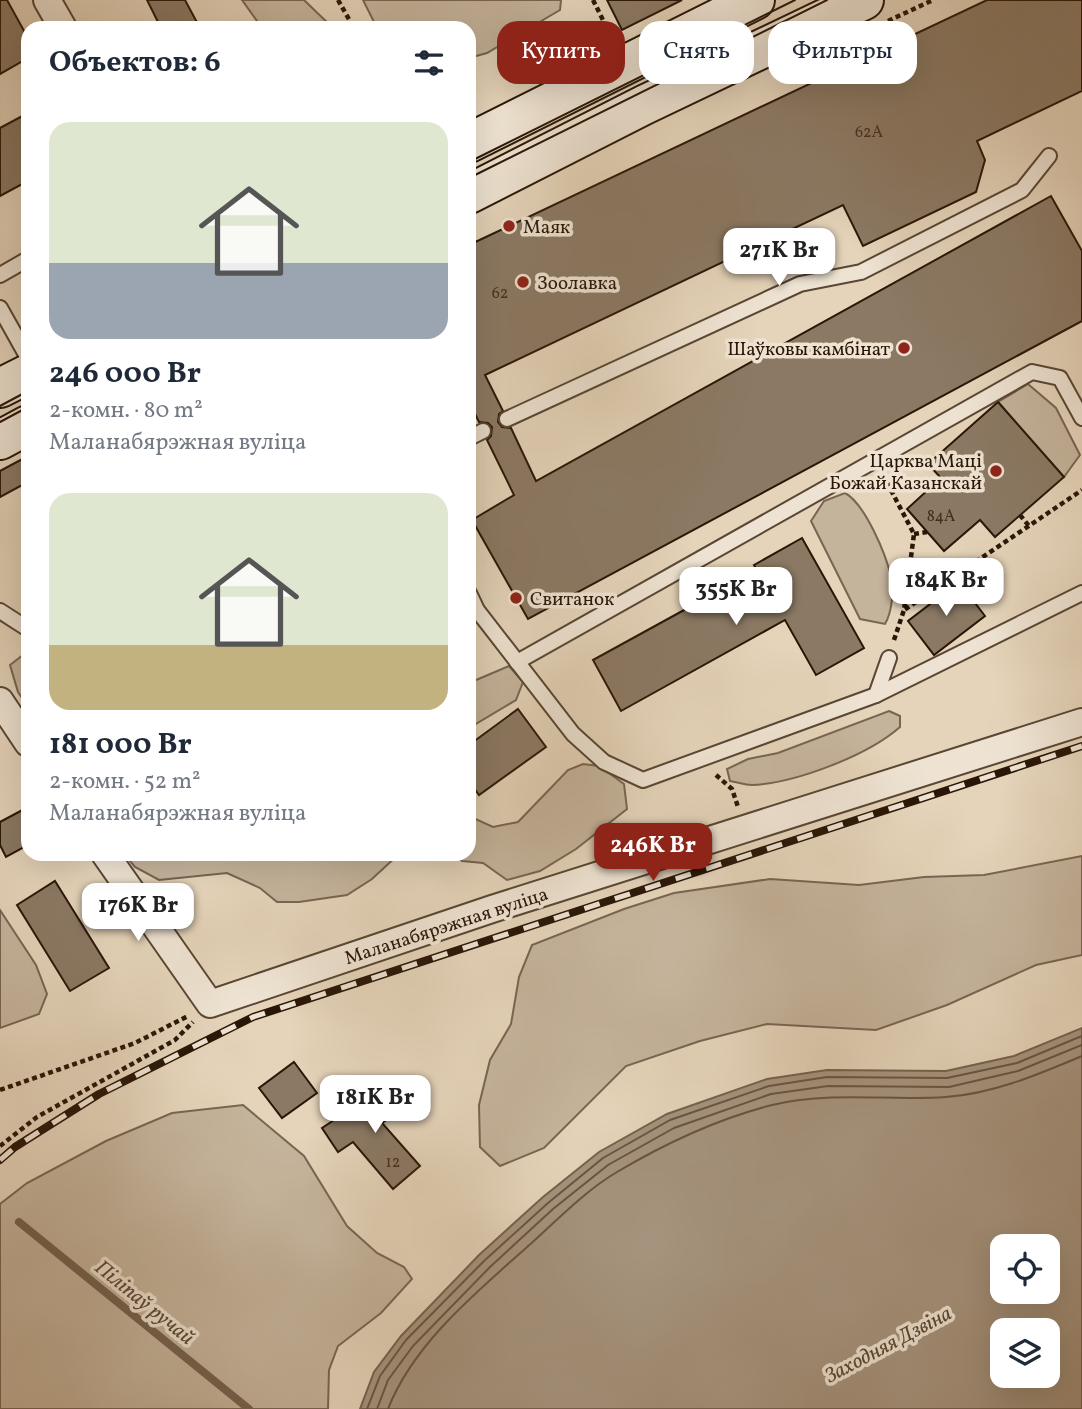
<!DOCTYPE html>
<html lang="ru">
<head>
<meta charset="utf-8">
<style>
  :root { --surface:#fff; --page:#f2f2f3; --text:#1f2937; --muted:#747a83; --accent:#8f2418 }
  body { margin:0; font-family:Vollkorn,serif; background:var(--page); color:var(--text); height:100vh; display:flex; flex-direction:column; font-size:26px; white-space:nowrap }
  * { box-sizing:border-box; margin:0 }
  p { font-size:23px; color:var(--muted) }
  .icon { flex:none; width:38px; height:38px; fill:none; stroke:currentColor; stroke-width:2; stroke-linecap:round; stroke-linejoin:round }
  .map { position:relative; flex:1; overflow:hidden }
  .drawer { position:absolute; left:21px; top:21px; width:455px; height:840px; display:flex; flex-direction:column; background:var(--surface); border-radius:21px; box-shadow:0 7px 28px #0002 }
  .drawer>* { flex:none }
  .hud { position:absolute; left:497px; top:21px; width:480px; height:63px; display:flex; gap:14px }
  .tools { position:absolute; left:990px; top:1234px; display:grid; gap:14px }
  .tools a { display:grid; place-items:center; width:70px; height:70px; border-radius:14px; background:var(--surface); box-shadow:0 7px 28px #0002; font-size:35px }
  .price { position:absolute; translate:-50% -60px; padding:0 16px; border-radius:14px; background:#fff; color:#222; font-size:23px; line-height:46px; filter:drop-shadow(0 2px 4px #0008) }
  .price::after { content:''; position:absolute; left:50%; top:42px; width:21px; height:16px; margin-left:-10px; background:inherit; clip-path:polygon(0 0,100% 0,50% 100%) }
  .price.on { background:var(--accent); color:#fff }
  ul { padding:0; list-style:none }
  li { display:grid; align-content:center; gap:14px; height:371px; padding:0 28px }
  li span { display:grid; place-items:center; height:217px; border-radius:21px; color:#555 }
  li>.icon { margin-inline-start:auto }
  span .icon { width:126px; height:126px; fill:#fffc; stroke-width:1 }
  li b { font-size:30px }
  h2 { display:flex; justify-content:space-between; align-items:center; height:84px; padding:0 28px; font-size:30px }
  .tag { padding:0 24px; border-radius:21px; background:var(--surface); box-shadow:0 7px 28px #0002; font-size:24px; line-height:63px }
  .tag.on { background:var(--accent); color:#fff }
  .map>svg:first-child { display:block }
</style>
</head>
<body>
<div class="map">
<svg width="1082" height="1409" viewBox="0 0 1082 1409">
  <rect width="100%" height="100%" fill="#e5d4ba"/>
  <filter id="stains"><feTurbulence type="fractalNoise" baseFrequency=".00286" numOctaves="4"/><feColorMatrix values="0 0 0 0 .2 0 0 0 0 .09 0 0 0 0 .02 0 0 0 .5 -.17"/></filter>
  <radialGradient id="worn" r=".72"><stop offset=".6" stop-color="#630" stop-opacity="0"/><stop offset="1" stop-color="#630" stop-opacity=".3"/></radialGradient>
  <g fill="#c5b49c" stroke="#786552" stroke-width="2">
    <polygon points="242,0 304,0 333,28 262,28"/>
    <polygon points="363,0 561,0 560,10 487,53 469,58 469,28 377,28"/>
    <polygon points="1028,384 1056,408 1080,455 1064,477 998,402"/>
    <path d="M 845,493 C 865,504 886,554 891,577 C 894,591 892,612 885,624 L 860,619 L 811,521 L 824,501 Z"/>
    <polygon points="28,651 28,707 18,692 10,665"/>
    <polygon points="509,666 523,682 516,700 469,728 469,683"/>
    <path d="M 889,711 L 900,716 L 900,727 C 867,756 795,783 752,785 C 745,785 737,782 730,781 L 727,769 L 748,759 L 778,753 Z"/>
    <polygon points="583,764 599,766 624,784 627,809 576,849 540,871 507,880 483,863 462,861 454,854 469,854 469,816 493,827 518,822 568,770"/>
    <polygon points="124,854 399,854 372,879 347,895 299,902 277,902 260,888 227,873 159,880 135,867"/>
    <polygon points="1082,856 1082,955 1036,965 947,1005 876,1030 767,1024 700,1041 626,1066 544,1148 500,1166 480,1147 479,1105 490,1060 511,1024 519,977 532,945 624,909 674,893 770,879 859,885 924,877 984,875"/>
    <polygon points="0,910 36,965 47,994 39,1014 0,1028"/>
    <polygon points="243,1105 304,1156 347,1226 377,1253 404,1267 412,1279 381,1313 338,1346 329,1370 328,1409 0,1409 0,1204 27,1183 106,1141 172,1113"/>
  </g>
  <path fill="#a5937d" stroke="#74614e" stroke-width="2" fill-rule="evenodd" d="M 1082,1028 L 1082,1409 L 360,1409 L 374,1372 L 401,1336 L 479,1255 L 543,1197 L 599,1152 L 667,1114 L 767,1079 L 827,1070 L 946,1071 L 1014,1056 ZM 1003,1246 L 1048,1246 L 1048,1292 L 1003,1292 ZM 1003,1330 L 1048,1330 L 1048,1376 L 1003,1376 Z"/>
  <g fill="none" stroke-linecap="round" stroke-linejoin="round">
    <g stroke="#685442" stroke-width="2">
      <polyline points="367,1409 380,1376 406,1340 484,1261 548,1203 603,1158 670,1120 769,1086 827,1077 947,1078 1017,1063 1082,1036"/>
      <polyline points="377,1409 388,1380 413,1346 490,1267 553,1209 608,1165 674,1128 771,1094 828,1086 949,1087 1018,1071 1082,1045"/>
      <path d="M 388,1409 C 415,1340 482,1288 536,1239 C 561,1216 588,1189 617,1172 C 666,1143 717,1119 772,1105 C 829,1091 888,1101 946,1097 C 993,1094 1039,1074 1082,1056"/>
    </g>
    <polyline stroke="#74614e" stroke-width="8" points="19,1222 249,1409"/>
  </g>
  <g fill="#8b7964" stroke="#2a1607" stroke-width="2">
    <polygon points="0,0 7,0 28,38 28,58 0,74"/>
    <polygon points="147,0 185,0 200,28 161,28"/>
    <polygon points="607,0 682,0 622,30"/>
    <polygon points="987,0 1082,0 1082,91 977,141 985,160 976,192 863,246 843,205 485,375 503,411 499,414 498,422 502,427 511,428 536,481 1051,196 1082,251 1082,321 528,619 472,520 514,495 487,440 491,436 492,427 488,423 479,422 469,402 469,245"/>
    <polygon points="28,113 28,181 0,196 0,128"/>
    <polygon points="998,402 1064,477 995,537 980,520 944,551 907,509 941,478 928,464"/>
    <polygon points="28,456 28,482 0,497 0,471"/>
    <polygon points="802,538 864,648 816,675 785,620 621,711 593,660 757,570 754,565"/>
    <polygon points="959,582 985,616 934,655 908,621"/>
    <polygon points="518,709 546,747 479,795 469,781 469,745"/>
    <polygon points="28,807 28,845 6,857 0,845 0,822"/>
    <polygon points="55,881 109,968 70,991 17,905"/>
    <polygon points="294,1062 317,1093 282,1118 259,1088"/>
    <polygon points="390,1083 406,1107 382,1123 420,1166 393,1189 353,1142 338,1152 322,1128"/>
  </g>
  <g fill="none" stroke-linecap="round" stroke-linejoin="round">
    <defs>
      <g id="lane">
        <polyline points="0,275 28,259"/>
        <polyline points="0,308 28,358"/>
        <polyline points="507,419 800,284 861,272 1022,190 1049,156"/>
        <polyline points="469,438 483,431"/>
        <polyline points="469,593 477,610 573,734 604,762 643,780 876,695 889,658"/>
        <polyline points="0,611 28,629"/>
        <polyline points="517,662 1032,372 1060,378 1082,418"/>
        <polyline points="876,695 1082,593"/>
      </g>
      <g id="street">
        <polyline points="47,0 63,28"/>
        <polyline points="0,701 28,743"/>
        <polyline points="105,854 210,1004 492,909 1082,722"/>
      </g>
      <g id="secondary">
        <polyline points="469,143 755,0"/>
        <polyline points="469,194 644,105 864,0"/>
        <polyline points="0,388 28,374"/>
        <polyline points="0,440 28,425"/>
      </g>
    </defs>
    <use href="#lane" stroke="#594634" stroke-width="18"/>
    <use href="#street" stroke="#594634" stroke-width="30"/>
    <use href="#secondary" stroke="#2a1607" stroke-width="42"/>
    <g stroke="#2a1607" stroke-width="4.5" stroke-dasharray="5 3.5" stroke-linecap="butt">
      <polyline points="338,0 354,28"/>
      <polyline points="593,0 612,38"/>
      <polyline points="888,21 933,0"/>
      <polyline points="883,475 914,534 904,610 1082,490"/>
      <polyline points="1020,515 1029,526"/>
      <polyline points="914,534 927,532"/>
      <polyline points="894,640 904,610"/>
      <polyline points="716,775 732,789 738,807"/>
      <polyline points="0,1090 135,1043 188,1016"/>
      <polyline points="0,1146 37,1117 175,1040 193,1022"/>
    </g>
    <use href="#lane" stroke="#eee3d2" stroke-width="14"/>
    <use href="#street" stroke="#eee3d2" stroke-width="26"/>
    <use href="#secondary" stroke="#eee3d2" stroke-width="38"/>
    <g stroke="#2a1607" stroke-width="2">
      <polyline points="469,162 795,0"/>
      <polyline points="469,178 827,0"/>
      <polyline points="0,406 28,391"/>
      <polyline points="0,422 28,407"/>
    </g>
    <defs>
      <polyline id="rail" points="0,1160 15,1147 99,1094 253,1017 1082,746"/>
    </defs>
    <use href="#rail" stroke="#2a1607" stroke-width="8"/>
    <use href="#rail" stroke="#eee3d2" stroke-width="5" stroke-dasharray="16" stroke-linecap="butt"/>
  </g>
  <g fill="#8f2418" stroke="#eee3d2" stroke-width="2.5">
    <circle cx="509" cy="226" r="7"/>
    <circle cx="523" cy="282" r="7"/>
    <circle cx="904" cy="348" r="7"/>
    <circle cx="996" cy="471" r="7"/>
    <circle cx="516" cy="598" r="7"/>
  </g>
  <g text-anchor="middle" stroke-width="7" stroke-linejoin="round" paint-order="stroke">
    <g font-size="16" fill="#422f1e">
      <text x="869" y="137">62А</text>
      <text x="500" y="298">62</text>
      <text x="941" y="521">84А</text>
      <text x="393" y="1167">12</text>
    </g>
    <g font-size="19" fill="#2a1607" stroke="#eee3d2" text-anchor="start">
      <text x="523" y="233">Маяк</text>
      <text x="537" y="289">Зоолавка</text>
      <text x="890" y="355" text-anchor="end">Шаўковы камбінат</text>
      <text x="982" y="467" text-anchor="end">Царква Маці<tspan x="982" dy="22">Божай Казанскай</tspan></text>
      <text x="530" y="605">Свитанок</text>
    </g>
    <g font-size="19" fill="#2a1607" stroke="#eee3d2">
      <text transform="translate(446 925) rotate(-18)" y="7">Маланабярэжная вуліца</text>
    </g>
    <g font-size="21" font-style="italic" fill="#5b4836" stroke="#eee3d2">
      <text transform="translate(145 1302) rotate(39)" y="7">Піліпаў ручай</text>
      <text transform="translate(888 1344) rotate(-28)" y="7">Заходняя Дзвіна</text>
    </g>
  </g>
  <rect width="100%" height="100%" filter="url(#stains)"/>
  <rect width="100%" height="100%" fill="url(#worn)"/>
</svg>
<div class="tools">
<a><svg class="icon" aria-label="locate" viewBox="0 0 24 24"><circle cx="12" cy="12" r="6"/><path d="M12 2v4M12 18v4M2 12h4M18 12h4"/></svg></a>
<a><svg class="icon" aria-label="layers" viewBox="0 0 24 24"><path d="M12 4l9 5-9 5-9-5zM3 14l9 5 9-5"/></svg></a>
</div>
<b class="price" style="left:779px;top:288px">271K Br</b>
<b class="price" style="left:946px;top:618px">184K Br</b>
<b class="price" style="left:736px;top:627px">355K Br</b>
<b class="price on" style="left:653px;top:883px">246K Br</b>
<b class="price" style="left:138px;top:943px">176K Br</b>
<b class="price" style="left:375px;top:1135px">181K Br</b>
<div class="hud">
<a class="tag on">Купить</a>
<a class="tag">Снять</a>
<a class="tag">Фильтры</a>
</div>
<section class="drawer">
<h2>Объектов: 6<svg class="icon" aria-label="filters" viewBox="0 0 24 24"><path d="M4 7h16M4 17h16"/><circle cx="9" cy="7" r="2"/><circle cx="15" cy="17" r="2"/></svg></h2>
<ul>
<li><span style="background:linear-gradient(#dfe7d0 65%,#9aa5b1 0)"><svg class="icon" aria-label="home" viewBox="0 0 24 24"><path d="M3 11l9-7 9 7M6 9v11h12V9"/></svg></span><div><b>246 000 Br</b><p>2-комн. · 80 m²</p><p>Маланабярэжная вуліца</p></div></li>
<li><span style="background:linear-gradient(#dfe7d0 70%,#c2b280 0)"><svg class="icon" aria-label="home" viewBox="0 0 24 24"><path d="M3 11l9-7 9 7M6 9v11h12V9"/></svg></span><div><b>181 000 Br</b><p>2-комн. · 52 m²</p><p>Маланабярэжная вуліца</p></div></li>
</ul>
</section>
</div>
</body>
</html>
